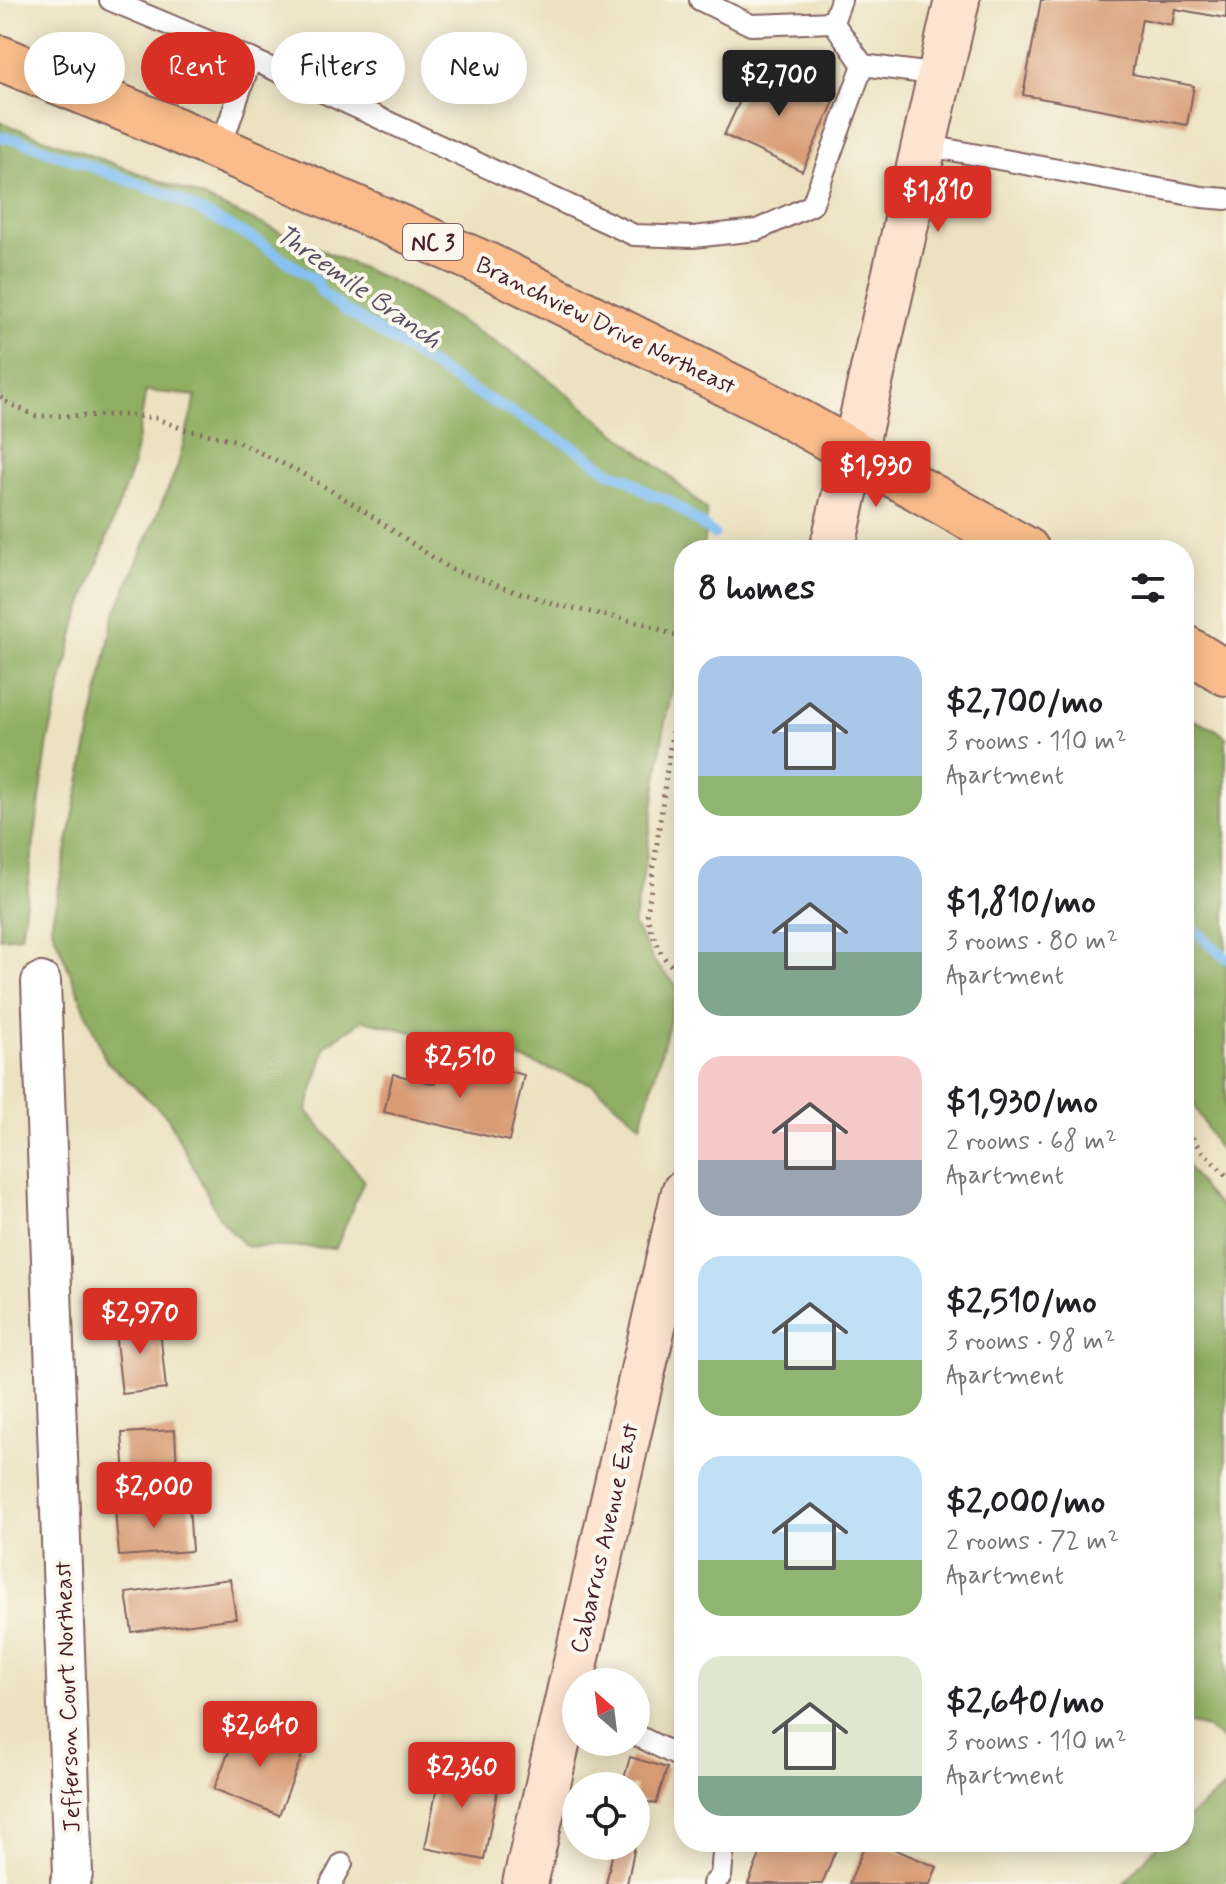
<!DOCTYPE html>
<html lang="en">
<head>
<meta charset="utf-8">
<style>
  :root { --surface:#fff; --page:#f6f6f6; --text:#202124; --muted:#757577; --accent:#d93025 }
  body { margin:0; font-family:Mynerve,sans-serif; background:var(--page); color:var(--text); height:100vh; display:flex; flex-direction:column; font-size:30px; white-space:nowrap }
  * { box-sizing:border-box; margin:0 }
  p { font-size:26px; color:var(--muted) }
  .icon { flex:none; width:44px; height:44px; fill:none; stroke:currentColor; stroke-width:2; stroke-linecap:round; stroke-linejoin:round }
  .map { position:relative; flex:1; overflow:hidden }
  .details { position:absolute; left:674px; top:540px; width:520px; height:1312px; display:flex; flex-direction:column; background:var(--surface); border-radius:32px; box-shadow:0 4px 20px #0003 }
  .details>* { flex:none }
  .banner { position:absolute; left:24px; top:32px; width:530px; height:72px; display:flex; gap:16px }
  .needle { width:52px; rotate:332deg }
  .tools { position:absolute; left:562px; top:1668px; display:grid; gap:16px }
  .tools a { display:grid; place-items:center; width:88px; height:88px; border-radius:50%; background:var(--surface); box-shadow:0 4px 20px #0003; font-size:40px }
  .price { position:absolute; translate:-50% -68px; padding:0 18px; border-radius:8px; background:var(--accent); color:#fff; font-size:26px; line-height:52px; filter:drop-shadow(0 2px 4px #0008) }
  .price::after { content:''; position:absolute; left:50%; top:48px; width:24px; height:18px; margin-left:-12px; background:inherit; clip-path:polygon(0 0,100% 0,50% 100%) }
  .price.on { background:#222; color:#fff }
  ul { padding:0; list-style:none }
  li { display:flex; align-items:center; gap:24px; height:200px; padding:0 24px }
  li span { display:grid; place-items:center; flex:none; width:224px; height:160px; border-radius:24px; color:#555 }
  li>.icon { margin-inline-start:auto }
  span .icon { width:96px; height:96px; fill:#fffc; stroke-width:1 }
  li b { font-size:34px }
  h2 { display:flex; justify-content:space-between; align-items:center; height:96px; padding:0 24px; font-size:34px }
  .tag { padding:0 28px; border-radius:36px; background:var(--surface); box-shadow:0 4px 20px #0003; font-size:28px; line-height:72px }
  .tag.on { background:var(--accent); color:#fff }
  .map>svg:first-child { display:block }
</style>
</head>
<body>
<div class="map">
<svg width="1226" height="1884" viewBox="0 0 1226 1884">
  <rect width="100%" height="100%" fill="#fbf7ec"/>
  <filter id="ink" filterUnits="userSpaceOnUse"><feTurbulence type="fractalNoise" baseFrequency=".0125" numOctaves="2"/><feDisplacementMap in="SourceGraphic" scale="16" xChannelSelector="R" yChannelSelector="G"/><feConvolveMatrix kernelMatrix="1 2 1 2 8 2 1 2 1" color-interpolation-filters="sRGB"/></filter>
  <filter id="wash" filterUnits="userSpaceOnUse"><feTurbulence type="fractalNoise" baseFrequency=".006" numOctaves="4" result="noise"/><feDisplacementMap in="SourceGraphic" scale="32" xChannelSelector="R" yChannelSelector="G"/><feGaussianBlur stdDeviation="1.8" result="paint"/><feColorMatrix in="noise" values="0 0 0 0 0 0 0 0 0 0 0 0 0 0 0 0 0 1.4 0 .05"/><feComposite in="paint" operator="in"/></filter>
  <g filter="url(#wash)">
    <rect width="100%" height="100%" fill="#ece2c1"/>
    <g fill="#8fae62" stroke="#6c6646" stroke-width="2">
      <polygon points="0,122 190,192 400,285 529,363 667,474 707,510 703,550 684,550 684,642 665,721 645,867 633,924 655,963 679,988 641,1125 592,1084 516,1057 363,1020 326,1045 307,1111 364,1180 336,1248 245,1246 221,1220 167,1116 106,1061 51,926 114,616 177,468 196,396 146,391 133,465 76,624 48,741 21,936 0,938"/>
      <polygon points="1184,716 1215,729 1226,737 1226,1155 1216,1145 1184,1087"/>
      <polygon points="1184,1162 1206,1192 1226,1213 1226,1742 1204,1727 1184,1723"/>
      <polygon points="1226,1786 1226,1884 1124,1884 1160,1842 1184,1842 1184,1821"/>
    </g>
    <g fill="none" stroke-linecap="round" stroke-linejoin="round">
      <g stroke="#80bef3" stroke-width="11">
        <polyline points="0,137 19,140 171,196 256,240 316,281 322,293 345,310 459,383 574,447 610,472 627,478 651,495 668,500 714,534"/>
        <polyline points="1184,921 1226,958"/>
      </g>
    </g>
    <g id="blocks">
      <g fill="#d89c75">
        <polygon points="1041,0 1226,0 1226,18 1175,9 1172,25 1142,19 1132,74 1194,86 1187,125 1023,95"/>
        <polygon points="756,66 834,102 802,171 724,135"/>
        <polygon points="440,1064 478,1072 480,1064 524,1075 509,1141 384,1112 393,1074 435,1084"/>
        <polygon points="159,1319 166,1389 122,1394 114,1324"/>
        <polygon points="175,1430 177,1472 125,1476 122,1433"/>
        <polygon points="189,1504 192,1551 119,1556 115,1510"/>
        <polygon points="230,1579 236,1618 132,1632 126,1593"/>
        <polygon points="240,1723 305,1748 279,1815 214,1789"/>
        <polygon points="443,1757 480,1764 479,1773 500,1777 484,1860 425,1848"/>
        <polygon points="630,1757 667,1768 656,1804 636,1799 636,1786 622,1786"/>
        <polygon points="765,1842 839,1842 822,1884 748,1884"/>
        <polygon points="866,1842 877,1842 937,1867 930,1884 849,1884"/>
        <polygon points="614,1846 635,1846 627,1884 606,1884"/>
      </g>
    </g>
  </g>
  <g filter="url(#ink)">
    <use href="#blocks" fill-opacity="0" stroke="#836360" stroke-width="2"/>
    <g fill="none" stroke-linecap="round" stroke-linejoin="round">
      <defs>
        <g id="service">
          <polyline points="110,0 251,59 220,149"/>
          <polyline points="700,0 751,25 833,22"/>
          <polyline points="841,0 833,22 863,65"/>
          <polyline points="251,59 634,235 693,237 757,230 812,205 863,65 940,75"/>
          <polyline points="924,145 1202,197 1226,199"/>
          <polyline points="636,1735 684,1759"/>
          <polyline points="331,1884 342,1864"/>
          <polyline points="713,1884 721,1876 724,1842"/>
        </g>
        <polyline id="minor" points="41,982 73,1874 70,1884"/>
        <g id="secondary">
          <polyline points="832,550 957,0"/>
          <polyline points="525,1884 684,1192"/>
        </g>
        <g id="primary">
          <polyline points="0,58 176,130 487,265 771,406 1027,550"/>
          <polyline points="1184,647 1226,673"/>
        </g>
      </defs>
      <use href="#service" stroke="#836360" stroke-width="24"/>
      <use href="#minor" stroke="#836360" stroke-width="42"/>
      <use href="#secondary" stroke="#836360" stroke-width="48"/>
      <use href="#primary" stroke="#836360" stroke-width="48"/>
      <g stroke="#836360" stroke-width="5" stroke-dasharray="2 6" stroke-linecap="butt">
        <polyline points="0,397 2,400 36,416 130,415 155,418 183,429 234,440 298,471 355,505 450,569 558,605 646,624 684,639"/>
        <path d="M 684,644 L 647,917 C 655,939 660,964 684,973"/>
        <polyline points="1184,1124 1199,1148 1226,1175"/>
      </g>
      <use href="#service" stroke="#fff" stroke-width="20"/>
      <use href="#minor" stroke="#fff" stroke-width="38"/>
      <use href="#secondary" stroke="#fde4d0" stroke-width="44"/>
      <use href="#primary" stroke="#f9bc8a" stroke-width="44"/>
    </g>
  </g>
  <g text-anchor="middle" stroke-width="8" stroke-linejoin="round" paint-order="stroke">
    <rect fill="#fbf7ec" stroke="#7f6065" stroke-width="2" x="403" y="224" width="60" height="36" rx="6"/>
    <g font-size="22" font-weight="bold" fill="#4a1f2b">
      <text x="433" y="250">NC 3</text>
    </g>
    <g font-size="24" fill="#4a1f2b" stroke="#fbf7ec">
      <text transform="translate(606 325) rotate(26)" y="8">Branchview Drive Northeast</text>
      <text transform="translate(604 1538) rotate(-77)" y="8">Cabarrus Avenue East</text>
      <text transform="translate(67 1697) rotate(-92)" y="8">Jefferson Court Northeast</text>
    </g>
    <g font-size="26" font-style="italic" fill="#5a4f67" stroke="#fbf7ec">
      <text transform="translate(359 286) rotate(35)" y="9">Threemile Branch</text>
    </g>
  </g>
</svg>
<div class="tools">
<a><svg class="needle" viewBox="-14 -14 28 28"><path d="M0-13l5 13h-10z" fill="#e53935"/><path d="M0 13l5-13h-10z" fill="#757577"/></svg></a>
<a><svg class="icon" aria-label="locate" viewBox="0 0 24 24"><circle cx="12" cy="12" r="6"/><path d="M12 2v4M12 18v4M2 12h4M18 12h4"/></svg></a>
</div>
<b class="price on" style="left:779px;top:118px">$2,700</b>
<b class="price" style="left:938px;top:234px">$1,810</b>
<b class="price" style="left:876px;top:509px">$1,930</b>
<b class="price" style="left:460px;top:1100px">$2,510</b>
<b class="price" style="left:140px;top:1356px">$2,970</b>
<b class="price" style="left:154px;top:1530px">$2,000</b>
<b class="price" style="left:260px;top:1769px">$2,640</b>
<b class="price" style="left:462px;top:1810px">$2,360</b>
<div class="banner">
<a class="tag">Buy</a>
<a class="tag on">Rent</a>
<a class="tag">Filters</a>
<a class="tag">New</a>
</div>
<section class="details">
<h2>8 homes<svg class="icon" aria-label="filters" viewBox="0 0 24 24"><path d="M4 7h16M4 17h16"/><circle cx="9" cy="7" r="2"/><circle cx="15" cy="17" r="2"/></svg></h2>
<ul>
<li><span style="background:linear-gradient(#a9c7e8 75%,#8fb573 0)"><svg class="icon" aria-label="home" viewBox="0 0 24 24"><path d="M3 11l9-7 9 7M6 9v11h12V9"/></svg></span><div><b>$2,700/mo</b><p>3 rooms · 110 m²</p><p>Apartment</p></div></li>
<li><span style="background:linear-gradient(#a9c7e8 60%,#7fa58c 0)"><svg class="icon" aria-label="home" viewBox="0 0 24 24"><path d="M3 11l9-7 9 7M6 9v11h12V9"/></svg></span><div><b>$1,810/mo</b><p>3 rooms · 80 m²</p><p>Apartment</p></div></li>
<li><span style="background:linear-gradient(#f6c9c9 65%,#9aa5b1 0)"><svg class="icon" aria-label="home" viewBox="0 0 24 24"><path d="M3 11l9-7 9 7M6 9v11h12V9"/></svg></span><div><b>$1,930/mo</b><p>2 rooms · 68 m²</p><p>Apartment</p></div></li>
<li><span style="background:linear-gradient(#bfe0f5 65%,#8fb573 0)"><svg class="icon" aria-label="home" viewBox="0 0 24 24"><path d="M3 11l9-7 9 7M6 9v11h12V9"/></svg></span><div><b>$2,510/mo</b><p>3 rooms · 98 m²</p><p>Apartment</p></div></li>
<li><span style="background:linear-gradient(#bfe0f5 65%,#8fb573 0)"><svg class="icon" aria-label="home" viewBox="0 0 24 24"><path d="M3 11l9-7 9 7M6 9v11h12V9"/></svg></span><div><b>$2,000/mo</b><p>2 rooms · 72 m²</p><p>Apartment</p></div></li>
<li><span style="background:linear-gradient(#dfe7d0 75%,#7fa58c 0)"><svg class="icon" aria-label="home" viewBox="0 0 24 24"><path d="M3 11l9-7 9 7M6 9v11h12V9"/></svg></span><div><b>$2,640/mo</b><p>3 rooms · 110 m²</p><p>Apartment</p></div></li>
</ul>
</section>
</div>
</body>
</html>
